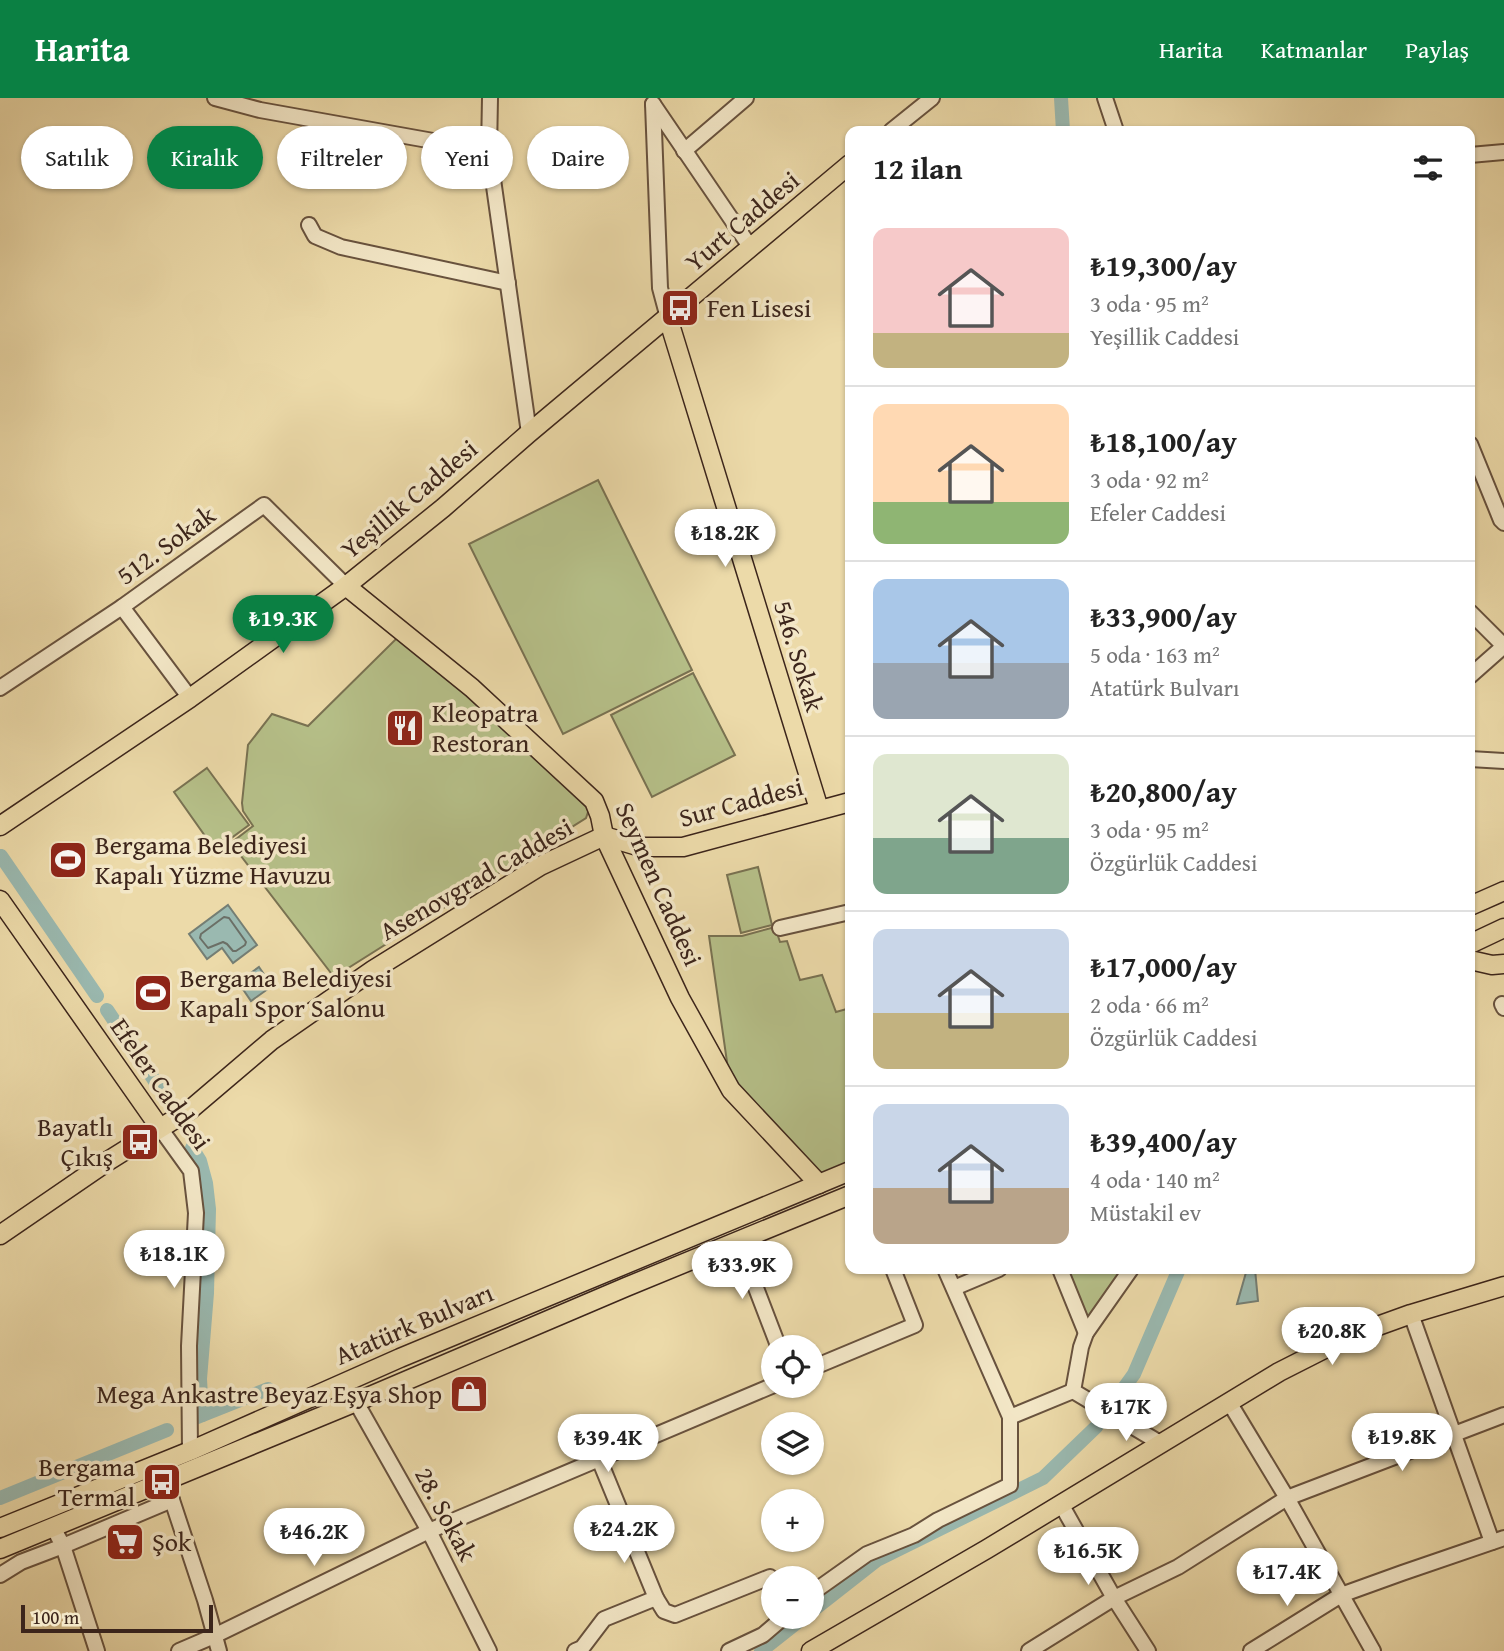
<!DOCTYPE html>
<html lang="tr">
<head>
<meta charset="utf-8">
<style>
  :root { --surface:#fff; --page:#f2f2f2; --text:#222; --muted:#767676; --line:#e0e0e0; --accent:#0b8043 }
  body { margin:0; font-family:"Gentium Book Plus",serif; background:var(--page); color:var(--text); height:100vh; display:flex; flex-direction:column; font-size:26px; white-space:nowrap }
  * { box-sizing:border-box; margin:0 }
  p { font-size:23px; color:var(--muted) }
  .icon { flex:none; width:38px; height:38px; fill:none; stroke:currentColor; stroke-width:2; stroke-linecap:round; stroke-linejoin:round }
  .map { position:relative; flex:1; overflow:hidden }
  .panel { position:absolute; left:845px; top:28px; width:630px; height:1148px; display:flex; flex-direction:column; background:var(--surface); border-radius:14px; box-shadow:0 2px 5px #0004 }
  .panel>* { flex:none }
  .banner { position:absolute; left:21px; top:28px; width:665px; height:63px; display:flex; gap:14px }
  .fabs { position:absolute; left:761px; top:1237px; display:grid; gap:14px }
  .fabs a { display:grid; place-items:center; width:63px; height:63px; border-radius:50%; background:var(--surface); box-shadow:0 2px 5px #0004; font-size:35px }
  .scale { position:absolute; left:21px; bottom:18px; width:192px; box-sizing:border-box; padding-left:7px; border:4px solid #3c251b; border-top:0; font-size:19px; line-height:24px; white-space:nowrap; color:#3c251b; -webkit-text-stroke:5px #f3e7c7; paint-order:stroke }
  .price { position:absolute; translate:-50% -60px; padding:0 16px; border-radius:24px; background:#fff; color:#222; font-size:23px; line-height:46px; filter:drop-shadow(0 2px 4px #0008) }
  .price::after { content:''; position:absolute; left:50%; top:42px; width:21px; height:16px; margin-left:-10px; background:inherit; clip-path:polygon(0 0,100% 0,50% 100%) }
  .price.current { background:var(--accent); color:#fff }
  ul { padding:0; list-style:none }
  li { display:flex; align-items:center; gap:21px; height:175px; padding:0 28px }
  li+li { border-top:2px solid var(--line) }
  li span { display:grid; place-items:center; flex:none; width:196px; height:140px; border-radius:14px; color:#555 }
  li>.icon { margin-inline-start:auto }
  span .icon { width:84px; height:84px; fill:#fffc; stroke-width:1 }
  li b { font-size:30px }
  h2 { display:flex; justify-content:space-between; align-items:center; height:84px; padding:0 28px; font-size:30px }
  .chip { padding:0 24px; border-radius:32px; background:var(--surface); box-shadow:0 2px 5px #0004; font-size:24px; line-height:63px }
  .chip.current { background:var(--accent); color:#fff }
  header { display:flex; align-items:center; gap:42px; box-sizing:border-box; height:98px; padding:0 35px; background:var(--accent); color:#fff }
  header strong { font-size:33px }
  nav { display:flex; gap:38px; margin-inline-start:auto; font-size:24px }
  .map>svg:first-child { display:block }
</style>
</head>
<body>
<header>
<strong>Harita</strong>
<nav><a>Harita</a><a>Katmanlar</a><a>Paylaş</a></nav>
</header>
<div class="map">
<svg width="1504" height="1553" viewBox="0 0 1504 1553">
  <rect width="100%" height="100%" fill="#ecdaa9"/>
  <filter id="stains"><feTurbulence type="fractalNoise" baseFrequency=".00286" numOctaves="4"/><feColorMatrix values="0 0 0 0 .2 0 0 0 0 .09 0 0 0 0 .02 0 0 0 .5 -.17"/></filter>
  <radialGradient id="worn" r=".72"><stop offset=".6" stop-color="#630" stop-opacity="0"/><stop offset="1" stop-color="#630" stop-opacity=".3"/></radialGradient>
  <g fill="#b6c089" stroke="#797252" stroke-width="2">
    <polygon points="598,382 692,572 563,636 469,446"/>
    <polygon points="397,540 469,598 589,711 586,720 334,879 231,745 253,728 243,713 242,705 248,647 272,616 308,628"/>
    <polygon points="693,575 735,657 652,699 611,617"/>
    <polygon points="207,670 249,727 215,752 174,694"/>
    <polygon points="758,769 772,827 741,835 727,777"/>
    <polygon points="775,829 780,844 787,843 800,882 822,877 836,914 850,910 850,1073 819,1086 731,992 709,838 742,838"/>
    <polygon points="1060,1171 1131,1171 1086,1235"/>
  </g>
  <g fill="#9ab9b0" stroke="#747e74" stroke-width="2">
    <polygon points="228,807 257,847 233,865 222,850 207,861 189,836"/>
    <polygon points="259,869 272,888 251,903 238,884"/>
    <polygon points="1247,1171 1255,1171 1258,1203 1237,1206"/>
  </g>
  <g fill="none" stroke-linecap="round" stroke-linejoin="round">
    <polygon stroke="#6b6f66" stroke-width="2" points="224,819 229,820 246,844 245,847 236,853 233,853 227,846 223,844 208,850 200,840 201,836"/>
    <g stroke="#9ab9b0" stroke-width="14">
      <polyline points="1061,0 1063,33"/>
      <polyline points="1,758 97,898"/>
      <polyline points="107,912 169,1004"/>
      <polyline points="192,1050 200,1063 206,1085 209,1111 207,1195 200,1281 202,1317"/>
      <polyline points="195,1320 268,1291"/>
      <polyline points="0,1400 167,1332"/>
      <polyline points="812,1513 877,1462 1043,1380 1096,1329 1134,1276 1179,1171"/>
      <polyline points="761,1553 804,1519"/>
    </g>
    <defs>
      <g id="minor">
        <polyline points="215,0 260,12 489,53"/>
        <polyline points="490,0 489,53 529,335"/>
        <polyline points="1105,0 1116,33"/>
        <polyline points="653,6 660,190 668,220"/>
        <polyline points="653,6 751,150"/>
        <polyline points="891,33 932,0"/>
        <polyline points="684,53 746,0"/>
        <polyline points="1470,57 1504,54"/>
        <polyline points="309,127 315,138 341,149 508,185"/>
        <polyline points="1470,346 1501,422 1504,425"/>
        <polyline points="122,509 190,600"/>
        <polyline points="1470,514 1504,548"/>
        <polyline points="1470,578 1504,548"/>
        <polyline points="0,590 122,509 264,407 346,488"/>
        <polyline points="1470,661 1504,663"/>
        <polyline points="780,830 850,814"/>
        <polyline points="1502,906 1504,910"/>
        <polyline points="160,1030 191,1073 196,1115 189,1248 190,1353"/>
        <polyline points="738,1143 779,1250"/>
        <polyline points="945,1171 1010,1319 1073,1293"/>
        <polyline points="1060,1171 1086,1235"/>
        <polyline points="1131,1171 1086,1235 1081,1249 1073,1293 1160,1345"/>
        <polyline points="954,1190 999,1171"/>
        <polyline points="1411,1216 1492,1444"/>
        <polyline points="812,1270 915,1227 893,1171"/>
        <polyline points="356,1304 429,1433 489,1553"/>
        <polyline points="162,1384 172,1402 205,1502 219,1553"/>
        <polyline points="1061,1406 1114,1500 1148,1553"/>
        <polyline points="0,1477 21,1464 63,1448 53,1429"/>
        <polyline points="812,1495 867,1456 914,1437 938,1422 1010,1387 1010,1319"/>
        <polyline points="656,1500 664,1513 675,1517 770,1479"/>
        <polyline points="97,1553 63,1448 172,1402"/>
        <polyline points="179,1553 214,1538 429,1433 774,1287"/>
        <polyline points="575,1553 582,1550 604,1521 656,1500 599,1361"/>
        <polyline points="729,1553 763,1537 784,1519"/>
        <polyline points="1029,1553 1114,1500 1178,1469 1287,1400 1229,1304"/>
        <polyline points="1251,1553 1341,1497 1402,1475 1504,1440"/>
        <polyline points="1373,1553 1287,1400 1504,1317"/>
      </g>
      <g id="major">
        <polyline points="668,220 819,711"/>
        <polyline points="346,488 472,590 594,703 600,718 604,738 680,900 731,992 819,1086"/>
        <polyline points="0,728 190,600 346,488 443,410 529,335 850,66"/>
        <polyline points="604,738 641,749 683,749 850,704"/>
        <polyline points="0,802 160,1030"/>
        <polyline points="1470,808 1504,793"/>
        <polyline points="1470,846 1504,830"/>
        <polyline points="1470,862 1492,867 1504,866"/>
        <polyline points="0,1137 108,1063 191,1011 272,942 373,872 540,768 604,738"/>
        <polyline points="0,1430 190,1353 400,1260 850,1073"/>
        <polyline points="0,1451 356,1304 626,1189 850,1097"/>
        <polyline points="811,1553 987,1451 1279,1274 1350,1238 1411,1216 1504,1188"/>
      </g>
    </defs>
    <use href="#minor" stroke="#68523e" stroke-width="18"/>
    <use href="#major" stroke="#3c251b" stroke-width="21"/>
    <use href="#minor" stroke="#f3e7c7" stroke-width="14"/>
    <use href="#major" stroke="#ecdaa9" stroke-width="18"/>
  </g>
  <defs>
    <symbol id="bus-square" viewBox="-11 -11 22 22"><rect x="-9" y="-9" width="18" height="18" rx="4" fill="#8f2418" stroke="#f3e7c7"/><path d="M-5-6H5V4H4V6H2V4H-2V6H-4V4H-5ZM-3.5-4V0h7V-4ZM-3.5 1.2v1.5H-2V1.2ZM2 1.2v1.5H3.5V1.2Z" fill="#fff"/></symbol>
    <symbol id="restaurant-square" viewBox="-11 -11 22 22"><rect x="-9" y="-9" width="18" height="18" rx="4" fill="#8f2418" stroke="#f3e7c7"/><path d="M-5-6h1v4h1v-4h1v4h1v-4h1v5L-1.5 .5V6h-2V.5L-5-1ZM5-6V6H3V1.5H1.5Q1.5-4 5-6Z" fill="#fff"/></symbol>
    <symbol id="stadium-square" viewBox="-11 -11 22 22"><rect x="-9" y="-9" width="18" height="18" rx="4" fill="#8f2418" stroke="#f3e7c7"/><path d="M0-5a6.5 5 0 1 0 0 10a6.5 5 0 1 0 0-10ZM-3.5-1.8h7v3.6h-7Z" fill="#fff"/></symbol>
    <symbol id="shop-square" viewBox="-11 -11 22 22"><rect x="-9" y="-9" width="18" height="18" rx="4" fill="#8f2418" stroke="#f3e7c7"/><path d="M-5-2.5h2.3a2.7 3.5 0 0 1 5.4 0H5L5.5 6h-11ZM-1.5-2.5h3a1.5 2.3 0 0 0-3 0Z" fill="#fff"/></symbol>
    <symbol id="supermarket-square" viewBox="-11 -11 22 22"><rect x="-9" y="-9" width="18" height="18" rx="4" fill="#8f2418" stroke="#f3e7c7"/><path d="M-6-5.5h2.5l.6 2H6L4.5 2H-2.5L-4.4-4H-6ZM-1.5 3.2a1.3 1.3 0 1 0 .1 0ZM3 3.2a1.3 1.3 0 1 0 .1 0Z" fill="#fff"/></symbol>
  </defs>
  <g fill-rule="evenodd">
    <use href="#bus-square" x="658" y="188" width="44" height="44"/>
    <use href="#restaurant-square" x="383" y="608" width="44" height="44"/>
    <use href="#stadium-square" x="46" y="740" width="44" height="44"/>
    <use href="#stadium-square" x="131" y="873" width="44" height="44"/>
    <use href="#bus-square" x="118" y="1022" width="44" height="44"/>
    <use href="#shop-square" x="447" y="1274" width="44" height="44"/>
    <use href="#bus-square" x="140" y="1362" width="44" height="44"/>
    <use href="#supermarket-square" x="103" y="1422" width="44" height="44"/>
  </g>
  <g text-anchor="middle" stroke-width="7" stroke-linejoin="round" paint-order="stroke">
    <g font-size="26" fill="#3c251b" stroke="#f3e7c7">
      <text transform="translate(742 123) rotate(-40)" y="9">Yurt Caddesi</text>
      <text transform="translate(409 401) rotate(-40)" y="9">Yeşillik Caddesi</text>
      <text transform="translate(166 447) rotate(-36)" y="9">512. Sokak</text>
      <text transform="translate(799 558) rotate(73)" y="9">546. Sokak</text>
      <text transform="translate(741 704) rotate(-15)" y="9">Sur Caddesi</text>
      <text transform="translate(476 781) rotate(-30)" y="9">Asenovgrad Caddesi</text>
      <text transform="translate(659 786) rotate(66)" y="9">Seymen Caddesi</text>
      <text transform="translate(161 986) rotate(55)" y="9">Efeler Caddesi</text>
      <text transform="translate(414 1226) rotate(-23)" y="9">Atatürk Bulvarı</text>
      <text transform="translate(446 1416) rotate(62)" y="9">28. Sokak</text>
    </g>
    <g font-size="26" fill="#3c251b" stroke="#f3e7c7" text-anchor="start">
      <text x="707" y="219">Fen Lisesi</text>
      <text x="432" y="624">Kleopatra<tspan x="432" dy="30">Restoran</tspan></text>
      <text x="95" y="756">Bergama Belediyesi<tspan x="95" dy="30">Kapalı Yüzme Havuzu</tspan></text>
      <text x="180" y="889">Bergama Belediyesi<tspan x="180" dy="30">Kapalı Spor Salonu</tspan></text>
      <text x="113" y="1038" text-anchor="end">Bayatlı<tspan x="113" dy="30">Çıkış</tspan></text>
      <text x="442" y="1305" text-anchor="end">Mega Ankastre Beyaz Eşya Shop</text>
      <text x="135" y="1378" text-anchor="end">Bergama<tspan x="135" dy="30">Termal</tspan></text>
      <text x="152" y="1453">Şok</text>
    </g>
  </g>
  <rect width="100%" height="100%" filter="url(#stains)"/>
  <rect width="100%" height="100%" fill="url(#worn)"/>
</svg>
<div class="fabs">
<a><svg class="icon" aria-label="locate" viewBox="0 0 24 24"><circle cx="12" cy="12" r="6"/><path d="M12 2v4M12 18v4M2 12h4M18 12h4"/></svg></a>
<a><svg class="icon" aria-label="layers" viewBox="0 0 24 24"><path d="M12 4l9 5-9 5-9-5zM3 14l9 5 9-5"/></svg></a>
<a>+</a>
<a>−</a>
</div>
<div class="scale">100 m</div>
<b class="price" style="left:725px;top:471px">₺18.2K</b>
<b class="price current" style="left:283px;top:557px">₺19.3K</b>
<b class="price" style="left:174px;top:1192px">₺18.1K</b>
<b class="price" style="left:742px;top:1203px">₺33.9K</b>
<b class="price" style="left:1332px;top:1269px">₺20.8K</b>
<b class="price" style="left:1126px;top:1345px">₺17K</b>
<b class="price" style="left:1402px;top:1375px">₺19.8K</b>
<b class="price" style="left:608px;top:1376px">₺39.4K</b>
<b class="price" style="left:624px;top:1467px">₺24.2K</b>
<b class="price" style="left:314px;top:1470px">₺46.2K</b>
<b class="price" style="left:1088px;top:1489px">₺16.5K</b>
<b class="price" style="left:1287px;top:1510px">₺17.4K</b>
<div class="banner">
<a class="chip">Satılık</a>
<a class="chip current">Kiralık</a>
<a class="chip">Filtreler</a>
<a class="chip">Yeni</a>
<a class="chip">Daire</a>
</div>
<section class="panel">
<h2>12 ilan<svg class="icon" aria-label="filters" viewBox="0 0 24 24"><path d="M4 7h16M4 17h16"/><circle cx="9" cy="7" r="2"/><circle cx="15" cy="17" r="2"/></svg></h2>
<ul>
<li><span style="background:linear-gradient(#f6c9c9 75%,#c2b280 0)"><svg class="icon" aria-label="home" viewBox="0 0 24 24"><path d="M3 11l9-7 9 7M6 9v11h12V9"/></svg></span><div><b>₺19,300/ay</b><p>3 oda · 95 m²</p><p>Yeşillik Caddesi</p></div></li>
<li><span style="background:linear-gradient(#ffd9b3 70%,#8fb573 0)"><svg class="icon" aria-label="home" viewBox="0 0 24 24"><path d="M3 11l9-7 9 7M6 9v11h12V9"/></svg></span><div><b>₺18,100/ay</b><p>3 oda · 92 m²</p><p>Efeler Caddesi</p></div></li>
<li><span style="background:linear-gradient(#a9c7e8 60%,#9aa5b1 0)"><svg class="icon" aria-label="home" viewBox="0 0 24 24"><path d="M3 11l9-7 9 7M6 9v11h12V9"/></svg></span><div><b>₺33,900/ay</b><p>5 oda · 163 m²</p><p>Atatürk Bulvarı</p></div></li>
<li><span style="background:linear-gradient(#dfe7d0 60%,#7fa58c 0)"><svg class="icon" aria-label="home" viewBox="0 0 24 24"><path d="M3 11l9-7 9 7M6 9v11h12V9"/></svg></span><div><b>₺20,800/ay</b><p>3 oda · 95 m²</p><p>Özgürlük Caddesi</p></div></li>
<li><span style="background:linear-gradient(#c9d6e8 60%,#c2b280 0)"><svg class="icon" aria-label="home" viewBox="0 0 24 24"><path d="M3 11l9-7 9 7M6 9v11h12V9"/></svg></span><div><b>₺17,000/ay</b><p>2 oda · 66 m²</p><p>Özgürlük Caddesi</p></div></li>
<li><span style="background:linear-gradient(#c9d6e8 60%,#b9a48a 0)"><svg class="icon" aria-label="home" viewBox="0 0 24 24"><path d="M3 11l9-7 9 7M6 9v11h12V9"/></svg></span><div><b>₺39,400/ay</b><p>4 oda · 140 m²</p><p>Müstakil ev</p></div></li>
</ul>
</section>
</div>
</body>
</html>
